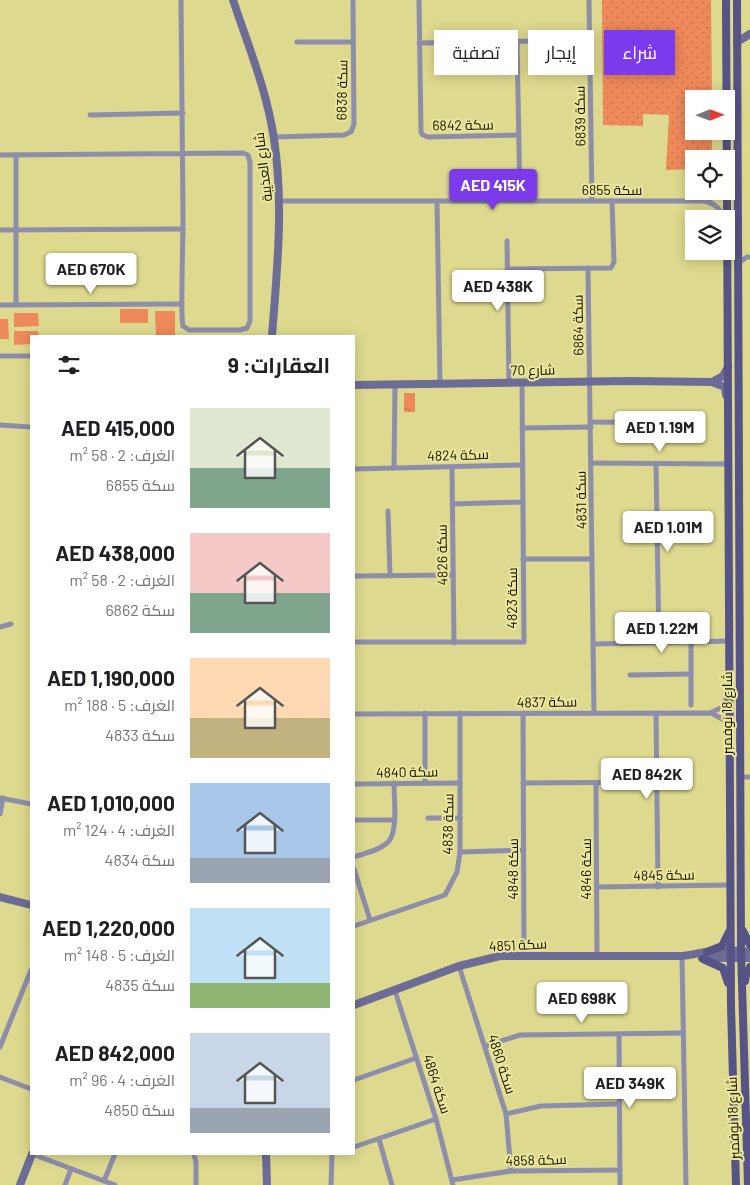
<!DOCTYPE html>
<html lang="ar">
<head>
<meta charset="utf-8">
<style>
  :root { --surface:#fff; --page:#f2f2f2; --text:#202124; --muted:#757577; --accent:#7c3aed }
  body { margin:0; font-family:Barlow,Cairo,sans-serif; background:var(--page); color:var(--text); direction:rtl; height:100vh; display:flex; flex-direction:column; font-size:19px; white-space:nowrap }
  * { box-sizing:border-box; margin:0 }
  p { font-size:16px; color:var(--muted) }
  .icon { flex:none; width:28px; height:28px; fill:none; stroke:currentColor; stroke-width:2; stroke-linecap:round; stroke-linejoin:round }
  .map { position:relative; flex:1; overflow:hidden; direction:ltr }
  .side { position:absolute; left:30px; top:335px; width:325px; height:820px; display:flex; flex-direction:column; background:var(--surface); border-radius:0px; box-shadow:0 2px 12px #0003; direction:rtl }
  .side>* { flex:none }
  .hud { position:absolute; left:370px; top:30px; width:305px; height:45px; direction:rtl; display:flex; gap:10px }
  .needle { width:32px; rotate:89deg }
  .tools { position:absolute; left:685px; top:90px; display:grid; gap:10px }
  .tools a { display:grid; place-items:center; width:50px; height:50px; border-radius:0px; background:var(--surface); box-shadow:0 2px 12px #0003; font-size:25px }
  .price { position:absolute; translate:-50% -42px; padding:0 11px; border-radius:5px; background:#fff; color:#222; font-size:16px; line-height:32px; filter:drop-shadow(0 1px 2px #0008) }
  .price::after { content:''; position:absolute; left:50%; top:30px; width:15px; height:11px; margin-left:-8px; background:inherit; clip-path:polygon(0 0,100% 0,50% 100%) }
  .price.on { background:var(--accent); color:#fff }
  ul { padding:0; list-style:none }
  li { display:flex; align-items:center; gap:15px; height:125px; padding:0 25px }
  li span { display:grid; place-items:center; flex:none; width:140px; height:100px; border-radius:0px; color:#555 }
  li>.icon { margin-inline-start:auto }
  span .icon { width:60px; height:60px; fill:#fffc; stroke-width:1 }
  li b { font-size:21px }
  h2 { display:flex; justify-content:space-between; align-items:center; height:60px; padding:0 25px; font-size:21px }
  .chip { padding:0 18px; border-radius:0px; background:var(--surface); box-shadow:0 2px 12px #0003; font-size:18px; line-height:45px }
  .chip.on { background:var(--accent); color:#fff }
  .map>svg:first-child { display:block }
</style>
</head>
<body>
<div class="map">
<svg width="750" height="1185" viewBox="0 0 750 1185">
  <defs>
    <pattern id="grass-dots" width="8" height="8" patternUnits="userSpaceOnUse" patternTransform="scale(1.25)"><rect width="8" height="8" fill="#ee8959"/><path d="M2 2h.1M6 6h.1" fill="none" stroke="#cb754c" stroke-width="1.8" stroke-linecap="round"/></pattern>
    <pattern id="forest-crowns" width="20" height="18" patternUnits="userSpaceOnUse" patternTransform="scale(1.25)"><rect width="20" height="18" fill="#ee8959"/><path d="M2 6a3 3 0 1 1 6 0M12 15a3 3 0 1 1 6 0" fill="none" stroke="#cb754c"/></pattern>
  </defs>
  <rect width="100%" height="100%" fill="#ddd98e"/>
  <polygon fill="url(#grass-dots)" points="602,0 711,0 712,99 694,99 694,131 712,131 712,159 694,159 694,169 666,170 669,115 643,114 643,126 603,125"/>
  <rect fill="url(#forest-crowns)" x="404" y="393" width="11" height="19"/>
  <g fill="#ee8959">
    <polygon points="148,309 148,323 120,323 120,309"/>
    <polygon points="155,311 175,311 175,336 156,336"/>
    <polygon points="14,313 38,313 39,326 14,327"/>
    <polygon points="0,319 8,319 9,339 0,339"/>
    <polygon points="14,331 38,331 39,336 31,336 31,344 14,345"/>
  </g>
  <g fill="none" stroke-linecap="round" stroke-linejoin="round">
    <g stroke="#8e8eab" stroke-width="5">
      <polyline points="419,0 421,132 423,135 428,137 519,135"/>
      <polyline points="589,0 592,201"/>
      <polyline points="517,41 520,201"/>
      <polyline points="297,42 353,42"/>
      <polyline points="419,43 590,40"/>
      <polyline points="90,115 183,113"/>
      <polyline points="274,137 344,135 351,132 354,124 353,0"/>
      <path d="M 0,155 L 243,153 L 248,155 L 250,162 L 250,321 L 247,328 L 240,330 L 189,330 L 183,326 C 181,313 182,300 182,287 C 182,264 183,241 183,218 C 183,146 182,73 181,0"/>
      <polyline points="16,155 16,305"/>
      <path d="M 280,201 L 705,201 C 715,204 721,208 723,219"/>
      <polyline points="437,201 440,384"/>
      <polyline points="706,201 714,197 721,191"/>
      <polyline points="0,230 183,229"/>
      <polyline points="507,241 509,383"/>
      <polyline points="738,263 747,257 750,257"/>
      <polyline points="588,268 594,713"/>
      <polyline points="507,269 611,268 614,262 612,201"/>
      <polyline points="0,305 182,304"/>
      <polyline points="0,356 31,356"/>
      <polyline points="591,422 693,423"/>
      <polyline points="0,425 31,427"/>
      <polyline points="522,428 591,427"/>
      <polyline points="591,463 729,464"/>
      <polyline points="656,463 659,644"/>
      <polyline points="452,467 454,643"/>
      <polyline points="394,468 395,385"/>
      <polyline points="354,469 523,465"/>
      <polyline points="452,504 523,502"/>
      <polyline points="388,511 390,576"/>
      <polyline points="523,559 592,559"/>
      <polyline points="354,576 453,575"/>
      <polyline points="0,627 11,624"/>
      <polyline points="354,642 524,642 522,383"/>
      <polyline points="691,643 691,705"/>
      <polyline points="593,644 730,641"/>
      <polyline points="630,675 691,674"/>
      <polyline points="712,712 723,707 728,694"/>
      <polyline points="523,713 524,955"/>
      <polyline points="656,713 658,887"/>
      <polyline points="354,714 711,713 726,721 728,726"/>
      <polyline points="740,777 750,777"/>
      <polyline points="425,783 425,713"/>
      <polyline points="523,783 657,782"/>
      <polyline points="596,783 597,956"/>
      <polyline points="354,784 460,783"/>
      <polyline points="0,798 31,804"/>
      <polyline points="0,814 3,798"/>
      <polyline points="428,818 460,818"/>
      <polyline points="354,820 394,820"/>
      <polyline points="460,852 524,850"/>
      <path d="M 354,857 C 365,853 381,850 389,841 C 398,830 394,798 394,783"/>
      <polyline points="354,869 370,920"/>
      <polyline points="597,887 731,885"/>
      <polyline points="354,926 445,895 457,872 460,852 460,713"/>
      <polyline points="682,956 686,1185"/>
      <polyline points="459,966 506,1114 511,1171"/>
      <polyline points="395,991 436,1119 453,1185"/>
      <polyline points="619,1034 620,1185"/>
      <polyline points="485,1046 520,1035 683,1033"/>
      <polyline points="0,1047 31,970"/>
      <polyline points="0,1077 31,1089"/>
      <polyline points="354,1080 416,1058"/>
      <polyline points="506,1114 541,1106 620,1104"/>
      <polyline points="379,1139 392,1185"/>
      <polyline points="354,1147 436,1119"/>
      <polyline points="32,1154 115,1185"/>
      <polyline points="194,1154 196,1162 196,1185"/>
      <polyline points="452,1180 511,1171 620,1170"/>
      <polyline points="104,1181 115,1154"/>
      <polyline points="65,1185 71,1169"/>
      <polyline points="331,1185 332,1154"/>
    </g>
    <g stroke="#6d6c96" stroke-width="8">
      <path d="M 233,0 C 248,45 267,91 274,139 C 284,205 277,270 272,336"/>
      <polyline points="737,42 750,34"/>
      <polyline points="712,382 723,376 728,367"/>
      <polyline points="354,385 629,381 712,382 725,387 726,395"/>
      <polyline points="0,897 31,905"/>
      <polyline points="702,958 750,958"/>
      <path d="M 354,1005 L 459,966 L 500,956 L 682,956 C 691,955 698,953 706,952 C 720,950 736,950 750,952"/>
      <polyline points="266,1154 267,1185"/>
      <polyline points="20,1185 32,1154"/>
    </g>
    <g stroke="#565386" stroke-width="8">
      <polyline points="726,0 731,1006 736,1185"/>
      <polyline points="737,0 741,951 748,1185"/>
      <polyline points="743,931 750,945"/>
      <polyline points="707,952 722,946 729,932"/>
      <polyline points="703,959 723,968 728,983"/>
      <polyline points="745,981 746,975 750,967"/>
    </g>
  </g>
  <g text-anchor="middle" stroke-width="4" stroke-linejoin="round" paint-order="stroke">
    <g font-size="14" fill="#171500" stroke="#eae69b">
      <text transform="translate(342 90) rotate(-89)" y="5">سكة 6838</text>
      <text transform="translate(580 116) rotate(-91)" y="5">سكة 6839</text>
      <text transform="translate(463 125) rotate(-1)" y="5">سكة 6842</text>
      <text transform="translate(263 167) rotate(-97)" y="5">شارع العذيبة</text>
      <text x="612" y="195">سكة 6855</text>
      <text transform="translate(578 325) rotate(-91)" y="5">سكة 6864</text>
      <text transform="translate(533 370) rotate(-1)" y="5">شارع 70</text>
      <text transform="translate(458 455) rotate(-2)" y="5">سكة 4824</text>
      <text transform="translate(581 500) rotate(-91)" y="5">سكة 4831</text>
      <text transform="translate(442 555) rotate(-91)" y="5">سكة 4826</text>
      <text transform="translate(512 598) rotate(-90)" y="5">سكة 4823</text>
      <text transform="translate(547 702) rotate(-1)" y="5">سكة 4837</text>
      <text transform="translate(727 713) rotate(-90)" y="5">شارع 18 نوفمبر</text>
      <text transform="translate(407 772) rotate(-1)" y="5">سكة 4840</text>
      <text transform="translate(448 824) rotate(-89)" y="5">سكة 4838</text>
      <text transform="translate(513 869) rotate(-90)" y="5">سكة 4848</text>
      <text transform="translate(586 869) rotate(-90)" y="5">سكة 4846</text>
      <text transform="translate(664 875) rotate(-1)" y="5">سكة 4845</text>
      <text transform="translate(518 945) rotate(-3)" y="5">سكة 4851</text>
      <text transform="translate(502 1064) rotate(72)" y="5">سكة 4860</text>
      <text transform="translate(437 1084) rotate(72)" y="5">سكة 4864</text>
      <text transform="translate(733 1118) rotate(-92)" y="5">شارع 18 نوفمبر</text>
      <text transform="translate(536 1160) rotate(-2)" y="5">سكة 4858</text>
    </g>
  </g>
</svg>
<div class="tools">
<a><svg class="needle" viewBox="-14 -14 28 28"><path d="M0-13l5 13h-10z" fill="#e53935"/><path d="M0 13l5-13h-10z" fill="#757577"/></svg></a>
<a><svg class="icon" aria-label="locate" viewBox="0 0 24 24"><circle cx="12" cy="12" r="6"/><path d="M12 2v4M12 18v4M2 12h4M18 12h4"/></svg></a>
<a><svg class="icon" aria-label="layers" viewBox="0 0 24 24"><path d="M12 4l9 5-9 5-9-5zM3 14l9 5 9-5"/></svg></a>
</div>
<b class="price on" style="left:493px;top:211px">AED 415K</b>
<b class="price" style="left:91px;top:295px">AED 670K</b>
<b class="price" style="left:498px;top:312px">AED 438K</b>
<b class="price" style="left:660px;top:453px">AED 1.19M</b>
<b class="price" style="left:668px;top:553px">AED 1.01M</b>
<b class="price" style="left:662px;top:654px">AED 1.22M</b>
<b class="price" style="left:647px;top:800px">AED 842K</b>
<b class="price" style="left:582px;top:1024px">AED 698K</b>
<b class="price" style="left:630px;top:1109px">AED 349K</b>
<div class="hud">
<a class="chip on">شراء</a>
<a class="chip">إيجار</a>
<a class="chip">تصفية</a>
</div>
<section class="side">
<h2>العقارات: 9<svg class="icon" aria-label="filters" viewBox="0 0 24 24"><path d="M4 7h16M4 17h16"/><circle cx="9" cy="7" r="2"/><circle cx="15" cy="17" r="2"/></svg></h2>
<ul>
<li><span style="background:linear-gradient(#dfe7d0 60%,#7fa58c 0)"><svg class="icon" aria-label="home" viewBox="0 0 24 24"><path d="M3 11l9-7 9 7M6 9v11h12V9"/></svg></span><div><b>AED 415,000</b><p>الغرف: 2 · 58 m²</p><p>سكة 6855</p></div></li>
<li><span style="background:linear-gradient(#f6c9c9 60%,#7fa58c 0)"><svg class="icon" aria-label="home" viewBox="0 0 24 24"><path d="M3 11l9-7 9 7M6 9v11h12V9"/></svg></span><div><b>AED 438,000</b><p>الغرف: 2 · 58 m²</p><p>سكة 6862</p></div></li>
<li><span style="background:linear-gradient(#ffd9b3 60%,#c2b280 0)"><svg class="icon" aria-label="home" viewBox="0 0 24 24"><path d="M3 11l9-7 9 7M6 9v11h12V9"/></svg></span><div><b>AED 1,190,000</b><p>الغرف: 5 · 188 m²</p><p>سكة 4833</p></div></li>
<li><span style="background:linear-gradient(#a9c7e8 75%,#9aa5b1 0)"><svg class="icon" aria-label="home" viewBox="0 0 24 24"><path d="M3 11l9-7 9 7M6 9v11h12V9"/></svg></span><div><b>AED 1,010,000</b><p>الغرف: 4 · 124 m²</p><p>سكة 4834</p></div></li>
<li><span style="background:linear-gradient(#bfe0f5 75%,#8fb573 0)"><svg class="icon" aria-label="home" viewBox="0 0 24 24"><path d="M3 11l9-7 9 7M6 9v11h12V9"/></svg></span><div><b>AED 1,220,000</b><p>الغرف: 5 · 148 m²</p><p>سكة 4835</p></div></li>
<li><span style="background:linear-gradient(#c9d6e8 75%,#9aa5b1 0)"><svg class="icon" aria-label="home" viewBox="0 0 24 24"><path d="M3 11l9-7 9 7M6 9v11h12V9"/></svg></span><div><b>AED 842,000</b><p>الغرف: 4 · 96 m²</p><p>سكة 4850</p></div></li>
</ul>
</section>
</div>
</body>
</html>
